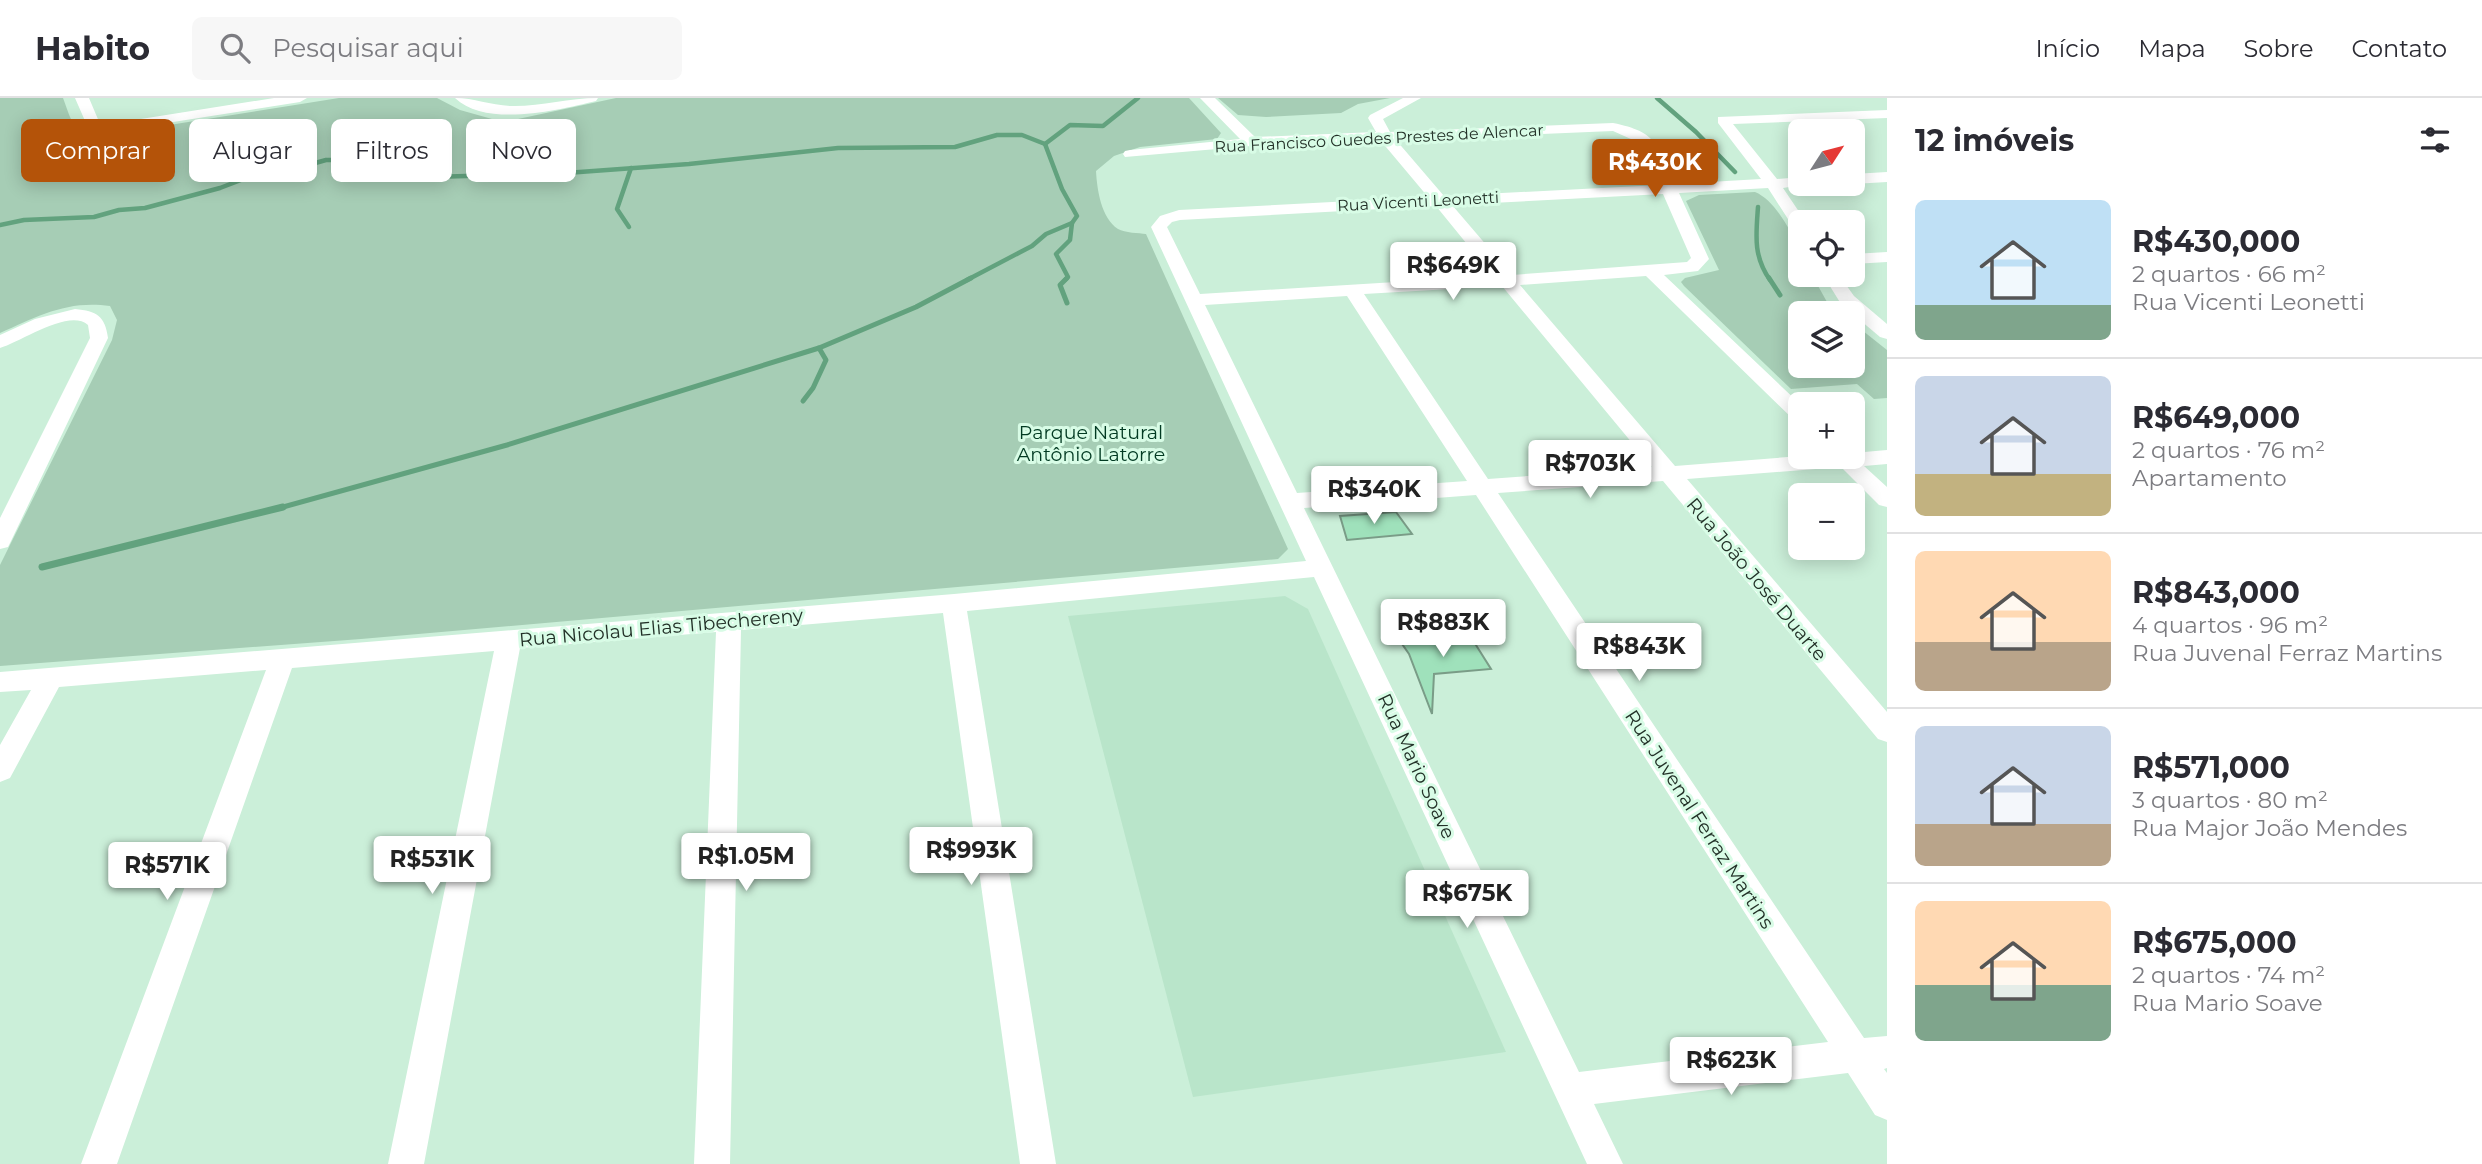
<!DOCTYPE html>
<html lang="pt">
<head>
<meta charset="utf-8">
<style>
  :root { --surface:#fff; --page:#f7f7f7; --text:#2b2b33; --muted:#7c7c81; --line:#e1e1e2; --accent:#b45309 }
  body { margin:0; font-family:Montserrat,sans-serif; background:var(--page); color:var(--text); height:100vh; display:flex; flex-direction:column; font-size:26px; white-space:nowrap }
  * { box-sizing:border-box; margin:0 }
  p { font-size:23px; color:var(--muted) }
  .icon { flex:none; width:38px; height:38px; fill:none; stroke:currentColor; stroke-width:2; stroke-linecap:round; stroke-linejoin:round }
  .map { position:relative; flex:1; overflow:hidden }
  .details { display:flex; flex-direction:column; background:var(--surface); width:595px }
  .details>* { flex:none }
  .top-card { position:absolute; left:21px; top:21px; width:665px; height:63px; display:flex; gap:14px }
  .needle { width:46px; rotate:54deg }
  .controls { position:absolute; left:1788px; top:21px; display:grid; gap:14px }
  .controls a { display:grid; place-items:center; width:77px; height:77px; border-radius:10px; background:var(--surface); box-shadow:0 4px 18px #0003; font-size:35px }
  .price { position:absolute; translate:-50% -60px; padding:0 16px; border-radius:7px; background:#fff; color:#222; font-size:23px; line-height:46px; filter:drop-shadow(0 2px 4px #0008) }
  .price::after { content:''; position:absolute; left:50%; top:42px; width:21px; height:16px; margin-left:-10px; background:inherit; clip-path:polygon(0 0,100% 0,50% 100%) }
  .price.on { background:var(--accent); color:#fff }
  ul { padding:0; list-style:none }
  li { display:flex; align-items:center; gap:21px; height:175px; padding:0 28px }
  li+li { border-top:2px solid var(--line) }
  li span { display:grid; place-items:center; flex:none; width:196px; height:140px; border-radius:10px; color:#555 }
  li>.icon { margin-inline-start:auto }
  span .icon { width:84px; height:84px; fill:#fffc; stroke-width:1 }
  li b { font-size:30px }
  h2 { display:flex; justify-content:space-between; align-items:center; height:84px; padding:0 28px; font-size:30px }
  .pill { padding:0 24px; border-radius:10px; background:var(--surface); box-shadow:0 4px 18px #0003; font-size:24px; line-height:63px }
  .pill.on { background:var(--accent); color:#fff }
  header { display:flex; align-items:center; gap:42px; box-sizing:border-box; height:98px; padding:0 35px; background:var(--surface); border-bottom:2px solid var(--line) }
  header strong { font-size:33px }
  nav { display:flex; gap:38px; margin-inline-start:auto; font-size:24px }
  .search { width:490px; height:63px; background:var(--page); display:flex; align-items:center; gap:18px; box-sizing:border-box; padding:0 24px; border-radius:10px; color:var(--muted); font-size:26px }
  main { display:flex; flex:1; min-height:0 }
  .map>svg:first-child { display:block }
</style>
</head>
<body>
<header>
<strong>Habito</strong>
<div class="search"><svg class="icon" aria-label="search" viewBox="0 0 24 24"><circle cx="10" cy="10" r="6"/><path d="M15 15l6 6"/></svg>Pesquisar aqui</div>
<nav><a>Início</a><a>Mapa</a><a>Sobre</a><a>Contato</a></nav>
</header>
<main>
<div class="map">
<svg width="1887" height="1066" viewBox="0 0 1887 1066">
  <rect width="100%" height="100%" fill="#cbefd9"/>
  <polygon fill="#b9e5ca" points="1285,498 1308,511 1506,954 1193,999 1068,518"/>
  <g fill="#a6cdb5">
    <path d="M 0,0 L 63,0 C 72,24 72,34 100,38 L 339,0 L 437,0 L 460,12 L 492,21 L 518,21 L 616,0 L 1189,0 L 1221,35 L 1217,41 L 1140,49 L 1114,58 L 1096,73 C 1097,91 1101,120 1118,131 C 1125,135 1139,135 1146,136 L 1288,451 L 1278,461 L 361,541 L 0,568 L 0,467 L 112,242 L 117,222 L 110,208 C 67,202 38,218 0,235 Z"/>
    <polygon points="1218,0 1390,0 1358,6 1341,15 1266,19 1238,17"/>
    <path d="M 1755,94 C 1775,102 1792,134 1800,155 C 1802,161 1801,170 1801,177 L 1812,177 L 1827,204 L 1840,215 L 1801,215 L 1801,268 L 1853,268 L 1853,225 L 1887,252 L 1887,300 L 1874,301 L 1857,286 L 1791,291 L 1684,188 L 1681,184 L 1685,180 L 1719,172 L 1686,103 L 1699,97 Z"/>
  </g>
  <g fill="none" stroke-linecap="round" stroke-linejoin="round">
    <g stroke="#62a27e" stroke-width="4.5">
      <polyline points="1657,0 1696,34 1735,74"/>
      <polyline points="1045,46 1062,91 1077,118 1072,125 1070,142 1056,156 1068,179 1065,182"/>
      <path d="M 1758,109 C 1756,137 1753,158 1770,182"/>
      <polyline points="0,127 24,122 94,119 119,112 145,110 220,90 267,72 294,71 326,62 363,62 379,66 396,80 566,75 689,66 838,50 955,49 997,37 1022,37 1045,46 1070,27 1103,28 1138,0"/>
      <polyline points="629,129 617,111 631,70"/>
      <polyline points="967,182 1032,148 1046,136 1072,125"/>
    </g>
    <g stroke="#62a27e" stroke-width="5">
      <polyline points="1067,180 1060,187 1067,205"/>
      <polyline points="1769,180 1780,197"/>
      <polyline points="803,303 813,290 826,262 819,250"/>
      <polyline points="276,411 507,347 819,250 916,209 971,180"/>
    </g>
    <polyline stroke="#62a27e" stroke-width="7" points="42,469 283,409"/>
  </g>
  <g fill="#9fe1bb" stroke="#7a9c87" stroke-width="2">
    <polygon points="1396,414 1412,436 1347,442 1340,418"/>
    <polygon points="1469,536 1491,571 1434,576 1432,616 1409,556 1400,543"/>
  </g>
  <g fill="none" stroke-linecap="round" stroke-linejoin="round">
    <g fill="#fff" fill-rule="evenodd">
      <polygon points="75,0 89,0 100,26 103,27 274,0 307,0 300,4 103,35 89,32"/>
      <path d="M 455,0 C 474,0 490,7 510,8 C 539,9 568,0 598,0 L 596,3 C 559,12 486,30 455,0 Z"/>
      <path d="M 1200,0 L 1215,0 L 1255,39 L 1376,34 L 1368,20 L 1370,17 L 1403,0 L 1421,0 L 1383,21 L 1390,34 L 1613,25 C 1658,34 1657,47 1675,86 L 1761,81 L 1718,25 L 1718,19 L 1887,12 L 1887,20 L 1733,26 L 1777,81 L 1801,79 L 1801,86 L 1808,86 L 1783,90 L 1806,124 L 1801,124 L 1801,134 L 1795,132 L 1768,90 L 1679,95 L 1709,161 L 1698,173 L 1664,177 L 1801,307 L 1801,324 L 1794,322 L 1646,178 L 1520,187 L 1675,368 L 1801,358 L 1853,359 L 1853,355 L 1887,352 L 1887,366 L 1864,368 L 1887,389 L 1887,409 L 1879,407 L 1841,369 L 1687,381 L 1887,614 L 1887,644 L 1878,641 L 1663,383 L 1498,395 L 1864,940 L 1887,938 L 1887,970 L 1884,971 L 1887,975 L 1887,1022 L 1875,1017 L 1848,975 L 1594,1006 L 1623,1066 L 1587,1066 L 1314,479 L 967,513 L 1056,1066 L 1020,1066 L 943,515 L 741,532 L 730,1066 L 694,1066 L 716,534 L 520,550 L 424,1066 L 388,1066 L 494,553 L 292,570 L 117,1066 L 81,1066 L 266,572 L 59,589 L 10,680 L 0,684 L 0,647 L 31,592 L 0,594 L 0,574 L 954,496 L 1306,463 L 1151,129 L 1160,118 L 1179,112 L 1428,99 L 1381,43 L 1251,48 L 1125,59 L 1123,56 L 1125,53 L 1130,52 L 1240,41 ZM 1613,33 L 1642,46 L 1660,87 L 1444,98 L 1396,42 ZM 1663,96 L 1691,160 L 1687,164 L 1512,177 L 1452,107 ZM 1436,108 L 1493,178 L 1200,196 L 1167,129 L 1172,124 L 1180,122 ZM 1502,188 L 1652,369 L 1488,381 L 1364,196 ZM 1347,198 L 1467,383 L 1297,395 L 1205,207 ZM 1476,397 L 1828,944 L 1579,974 L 1304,410 Z"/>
      <polygon points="1887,74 1887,84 1853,86 1853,76"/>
      <polygon points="1887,154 1887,164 1853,166 1853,156"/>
      <polygon points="1823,177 1839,177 1854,198 1887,226 1887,241 1880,239 1841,206"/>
      <path d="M 75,211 C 97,213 105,218 108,240 L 11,443 L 8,449 L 0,451 L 0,420 L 90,240 L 88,227 C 69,210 21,244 0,250 L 0,237 L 35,221 Z"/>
    </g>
  </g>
  <g text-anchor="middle" stroke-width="6" stroke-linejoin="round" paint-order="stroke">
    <g font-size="16" fill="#233128" stroke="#d8fce6">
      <text transform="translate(1379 40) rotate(-3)" y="6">Rua Francisco Guedes Prestes de Alencar</text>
      <text transform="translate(1418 103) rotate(-3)" y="6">Rua Vicenti Leonetti</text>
    </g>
    <g font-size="19" fill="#023a22" stroke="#d8fce6">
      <text x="1091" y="341">Parque Natural<tspan x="1091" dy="22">Antônio Latorre</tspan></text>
    </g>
    <g font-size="19" fill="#233128" stroke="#d8fce6">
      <text transform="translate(1757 481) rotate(50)" y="7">Rua João José Duarte</text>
      <text transform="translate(661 529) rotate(-5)" y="7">Rua Nicolau Elias Tibechereny</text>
      <text transform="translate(1417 668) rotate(65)" y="7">Rua Mario Soave</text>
      <text transform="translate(1700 721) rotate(57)" y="7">Rua Juvenal Ferraz Martins</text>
    </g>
  </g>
</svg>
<div class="controls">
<a><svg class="needle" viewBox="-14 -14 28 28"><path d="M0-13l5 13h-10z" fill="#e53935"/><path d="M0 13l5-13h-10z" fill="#7c7c81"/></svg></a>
<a><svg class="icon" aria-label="locate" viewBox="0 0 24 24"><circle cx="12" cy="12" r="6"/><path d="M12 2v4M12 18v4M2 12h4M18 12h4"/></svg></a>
<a><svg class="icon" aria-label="layers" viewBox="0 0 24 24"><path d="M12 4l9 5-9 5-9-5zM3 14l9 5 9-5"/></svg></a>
<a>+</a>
<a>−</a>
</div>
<b class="price on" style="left:1655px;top:101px">R$430K</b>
<b class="price" style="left:1453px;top:204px">R$649K</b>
<b class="price" style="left:1590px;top:402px">R$703K</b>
<b class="price" style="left:1374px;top:428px">R$340K</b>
<b class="price" style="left:1443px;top:561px">R$883K</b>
<b class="price" style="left:1639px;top:585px">R$843K</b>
<b class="price" style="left:971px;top:789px">R$993K</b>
<b class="price" style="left:746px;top:795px">R$1.05M</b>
<b class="price" style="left:432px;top:798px">R$531K</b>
<b class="price" style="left:167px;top:804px">R$571K</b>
<b class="price" style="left:1467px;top:832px">R$675K</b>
<b class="price" style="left:1731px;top:999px">R$623K</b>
<div class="top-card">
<a class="pill on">Comprar</a>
<a class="pill">Alugar</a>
<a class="pill">Filtros</a>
<a class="pill">Novo</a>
</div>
</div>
<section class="details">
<h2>12 imóveis<svg class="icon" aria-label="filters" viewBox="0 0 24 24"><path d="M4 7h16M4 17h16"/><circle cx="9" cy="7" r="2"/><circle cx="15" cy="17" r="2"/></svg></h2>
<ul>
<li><span style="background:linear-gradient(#bfe0f5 75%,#7fa58c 0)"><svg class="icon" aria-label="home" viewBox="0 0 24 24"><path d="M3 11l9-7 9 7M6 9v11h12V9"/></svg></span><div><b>R$430,000</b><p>2 quartos · 66 m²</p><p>Rua Vicenti Leonetti</p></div></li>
<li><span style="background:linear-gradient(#c9d6e8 70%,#c2b280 0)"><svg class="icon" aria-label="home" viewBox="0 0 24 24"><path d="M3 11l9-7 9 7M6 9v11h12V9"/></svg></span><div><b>R$649,000</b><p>2 quartos · 76 m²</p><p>Apartamento</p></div></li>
<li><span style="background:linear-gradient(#ffd9b3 65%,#b9a48a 0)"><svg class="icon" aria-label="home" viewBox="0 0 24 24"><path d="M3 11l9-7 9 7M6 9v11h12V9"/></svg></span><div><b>R$843,000</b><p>4 quartos · 96 m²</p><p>Rua Juvenal Ferraz Martins</p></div></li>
<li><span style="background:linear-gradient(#c9d6e8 70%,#b9a48a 0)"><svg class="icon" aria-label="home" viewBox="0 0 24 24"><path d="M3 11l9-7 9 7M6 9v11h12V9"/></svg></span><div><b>R$571,000</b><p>3 quartos · 80 m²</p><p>Rua Major João Mendes</p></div></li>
<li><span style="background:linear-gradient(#ffd9b3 60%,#7fa58c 0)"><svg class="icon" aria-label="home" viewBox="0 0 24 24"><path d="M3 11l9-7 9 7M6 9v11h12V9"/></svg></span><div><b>R$675,000</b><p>2 quartos · 74 m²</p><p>Rua Mario Soave</p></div></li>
</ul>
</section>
</main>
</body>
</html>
